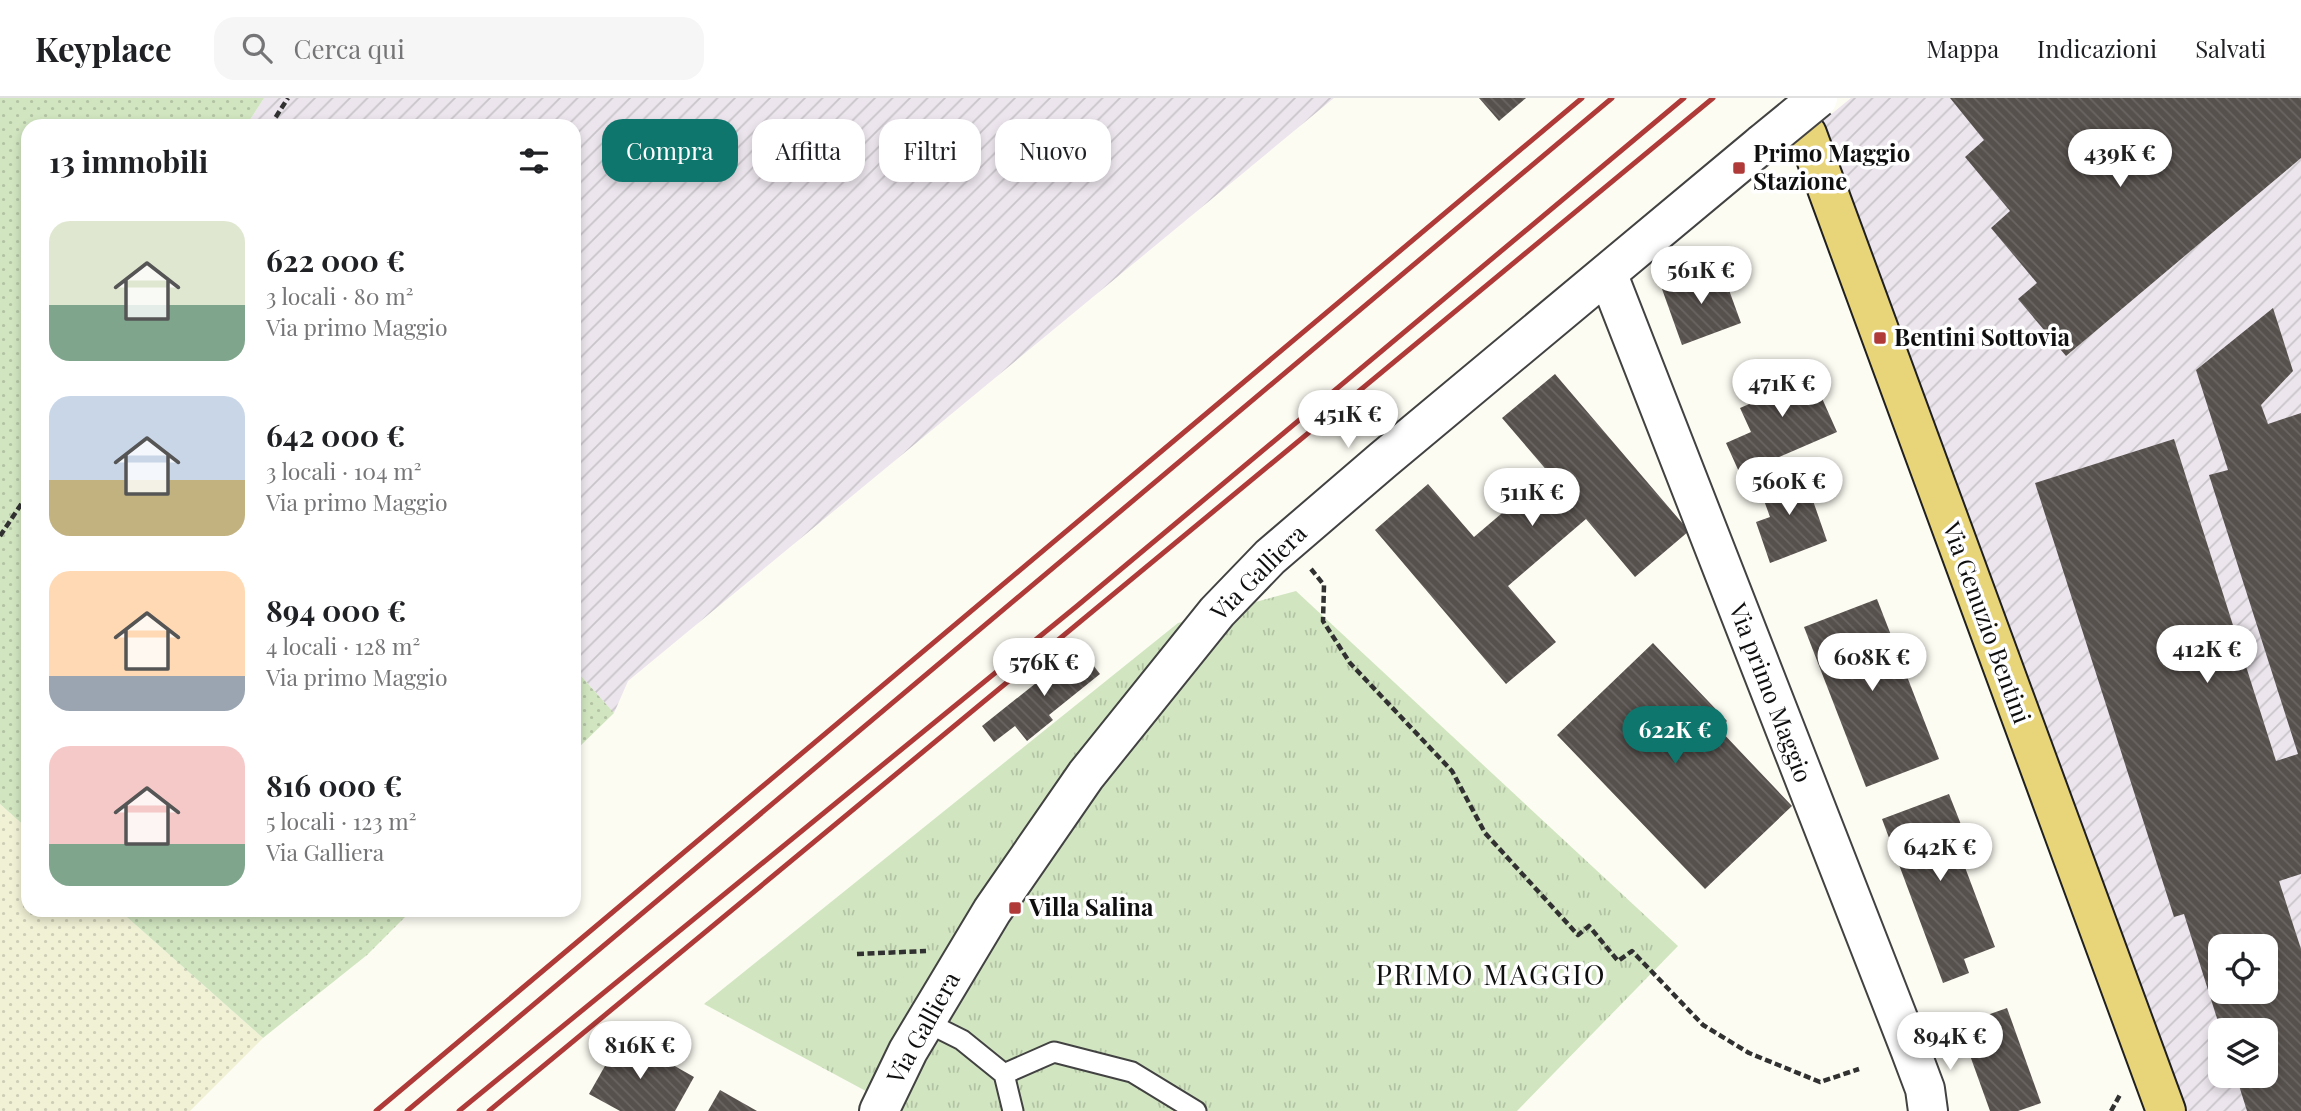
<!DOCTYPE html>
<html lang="it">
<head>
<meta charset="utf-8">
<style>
  :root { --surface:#fff; --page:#f6f6f6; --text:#202124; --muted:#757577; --line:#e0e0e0; --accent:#0f766e }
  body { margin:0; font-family:"Playfair Display",serif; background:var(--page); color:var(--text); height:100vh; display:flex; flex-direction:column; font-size:26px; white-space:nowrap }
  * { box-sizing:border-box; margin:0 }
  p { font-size:23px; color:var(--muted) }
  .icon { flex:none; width:38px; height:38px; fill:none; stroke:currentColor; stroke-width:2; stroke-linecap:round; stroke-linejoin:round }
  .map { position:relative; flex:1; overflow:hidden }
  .drawer { position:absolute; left:21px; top:21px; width:560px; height:798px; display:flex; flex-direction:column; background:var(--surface); border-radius:21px; box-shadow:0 4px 10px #0003 }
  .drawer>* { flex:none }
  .top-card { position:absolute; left:602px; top:21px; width:665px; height:63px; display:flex; gap:14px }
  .fabs { position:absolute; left:2208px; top:836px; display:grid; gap:14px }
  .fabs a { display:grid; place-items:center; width:70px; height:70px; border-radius:14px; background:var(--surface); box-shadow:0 4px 10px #0003; font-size:35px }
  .price { position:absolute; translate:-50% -60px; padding:0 16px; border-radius:24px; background:#fff; color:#222; font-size:23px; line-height:46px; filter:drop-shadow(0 2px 4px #0008) }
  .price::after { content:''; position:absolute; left:50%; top:42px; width:21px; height:16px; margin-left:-10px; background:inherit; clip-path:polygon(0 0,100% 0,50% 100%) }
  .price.on { background:var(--accent); color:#fff }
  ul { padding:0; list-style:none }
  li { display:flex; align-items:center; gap:21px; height:175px; padding:0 28px }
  li span { display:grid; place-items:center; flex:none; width:196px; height:140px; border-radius:21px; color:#555 }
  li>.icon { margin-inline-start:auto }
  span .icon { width:84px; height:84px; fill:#fffc; stroke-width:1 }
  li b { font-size:30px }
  h2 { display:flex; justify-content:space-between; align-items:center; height:84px; padding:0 28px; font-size:30px }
  .chip { padding:0 24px; border-radius:21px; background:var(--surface); box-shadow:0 4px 10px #0003; font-size:24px; line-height:63px }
  .chip.on { background:var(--accent); color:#fff }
  header { display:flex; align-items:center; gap:42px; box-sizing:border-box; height:98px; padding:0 35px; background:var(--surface); border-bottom:2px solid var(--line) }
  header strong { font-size:33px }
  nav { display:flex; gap:38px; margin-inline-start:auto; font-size:24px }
  .search { width:490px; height:63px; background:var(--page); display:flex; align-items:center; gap:18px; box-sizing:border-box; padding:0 24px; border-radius:21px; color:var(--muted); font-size:26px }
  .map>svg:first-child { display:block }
</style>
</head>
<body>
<header>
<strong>Keyplace</strong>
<div class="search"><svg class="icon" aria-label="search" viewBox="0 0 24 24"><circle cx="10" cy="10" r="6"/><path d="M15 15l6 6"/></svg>Cerca qui</div>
<nav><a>Mappa</a><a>Indicazioni</a><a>Salvati</a></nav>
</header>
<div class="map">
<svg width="2301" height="1013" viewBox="0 0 2301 1013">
  <defs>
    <pattern id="industrial-furrows" width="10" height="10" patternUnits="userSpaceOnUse" patternTransform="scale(1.75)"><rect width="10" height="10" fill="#ece5ed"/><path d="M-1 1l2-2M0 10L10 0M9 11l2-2" fill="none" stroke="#c9c3ca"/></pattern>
    <pattern id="farmland-dots" width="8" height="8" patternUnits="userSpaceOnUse" patternTransform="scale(1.75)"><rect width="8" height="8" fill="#f1f1d6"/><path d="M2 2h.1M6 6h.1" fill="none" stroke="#cdcdb6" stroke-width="1.8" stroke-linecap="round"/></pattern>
    <pattern id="grass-dots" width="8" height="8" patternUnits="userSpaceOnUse" patternTransform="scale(1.75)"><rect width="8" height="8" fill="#d1e5c0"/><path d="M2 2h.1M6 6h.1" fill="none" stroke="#b2c3a4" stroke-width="1.8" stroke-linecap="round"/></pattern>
    <pattern id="park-tufts" width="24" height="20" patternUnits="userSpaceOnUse" patternTransform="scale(1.75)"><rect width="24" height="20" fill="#d1e5c0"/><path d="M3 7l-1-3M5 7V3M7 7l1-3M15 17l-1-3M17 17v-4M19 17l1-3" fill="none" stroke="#b2c3a4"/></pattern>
    <pattern id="building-back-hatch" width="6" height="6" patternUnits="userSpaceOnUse" patternTransform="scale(1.75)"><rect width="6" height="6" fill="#57514d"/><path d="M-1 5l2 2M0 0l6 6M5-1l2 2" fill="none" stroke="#6a6562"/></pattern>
  </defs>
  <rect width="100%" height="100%" fill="#fdfcf3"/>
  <g fill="url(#industrial-furrows)" fill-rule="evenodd">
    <polygon points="264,0 1334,0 628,583 614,615 574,570 574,28 246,28"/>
    <path d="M 1851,0 L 2301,0 L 2301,1013 L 2176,1013 L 1807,36 ZM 2221,849 L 2266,849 L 2266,894 L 2221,894 ZM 2221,933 L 2266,933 L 2266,978 L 2221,978 Z"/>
  </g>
  <polygon fill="url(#farmland-dots)" points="0,706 28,731 28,812 119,812 263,940 190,1013 0,1013"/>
  <g fill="url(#grass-dots)">
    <polygon points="0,0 264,0 246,28 28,28 28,731 0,706"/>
    <polygon points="574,570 614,615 574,654"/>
    <polygon points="119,812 412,812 367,857 263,940"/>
  </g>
  <polygon fill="url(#park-tufts)" points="1296,493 1678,848 1517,1013 903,1013 704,906 1178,525"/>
  <g fill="url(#building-back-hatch)" fill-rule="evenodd">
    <polygon points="1479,0 1526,0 1499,23"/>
    <polygon points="1950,0 2301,0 2301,60 2066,258 2018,201 2037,185 1991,130 2010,113 1965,59 1984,42"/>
    <polygon points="1721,170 1741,225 1682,247 1662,191"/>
    <path d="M 2273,210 L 2293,273 L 2261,307 L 2268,326 L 2301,315 L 2301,776 L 2279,783 L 2301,851 L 2301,1013 L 2247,1013 L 2236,978 L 2266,978 L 2266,933 L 2221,933 L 2184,816 L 2174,819 L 2035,385 L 2174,341 L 2276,663 L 2298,656 L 2209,377 L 2228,372 L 2196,272 ZM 2221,849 L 2266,849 L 2266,894 L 2221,894 Z"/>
    <polygon points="1805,262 1837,334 1740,376 1726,345 1751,334 1740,310 1772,296 1764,280"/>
    <polygon points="1555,276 1689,433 1635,479 1586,421 1508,488 1556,544 1506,586 1375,432 1428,386 1474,439 1549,375 1502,320"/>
    <polygon points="1802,371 1827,443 1770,465 1756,424 1770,419 1758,386"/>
    <polygon points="1877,501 1939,661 1866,689 1804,529"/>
    <polygon points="1653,545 1727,623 1719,631 1792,708 1705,791 1557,637"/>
    <polygon points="1080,550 1100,576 1049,617 1053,622 1027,643 1015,628 994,644 982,628"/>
    <polygon points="1949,696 1971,752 1960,756 1995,849 1964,861 1969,875 1943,885 1882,721"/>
    <polygon points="2007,910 2041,1005 2018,1013 1990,1013 1959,927"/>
    <polygon points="622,938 694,979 675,1013 620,1013 589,996"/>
    <polygon points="720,992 757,1013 708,1013"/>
  </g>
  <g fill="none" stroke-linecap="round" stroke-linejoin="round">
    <defs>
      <g id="lane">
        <polyline points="926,924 962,942 1004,976 1013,1013"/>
        <polyline points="1004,976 1054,954 1132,974 1196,1013"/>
      </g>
      <g id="street">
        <polyline points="1608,177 1910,951 1925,991 1928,1013"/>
        <polyline points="879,1013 908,953 992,813 1086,677 1217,514 1270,459 1383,362 1762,46"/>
      </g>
      <polyline id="primary" points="1807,36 2166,1013"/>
    </defs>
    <use href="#lane" stroke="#424242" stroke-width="23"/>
    <use href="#street" stroke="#424242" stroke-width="42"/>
    <use href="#primary" stroke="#202020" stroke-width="42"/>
    <g stroke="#313131" stroke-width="4.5" stroke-dasharray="7 3.5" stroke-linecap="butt">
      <polyline points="270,28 288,0"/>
      <polyline points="0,438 28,396"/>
      <polyline points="1311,471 1324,487 1323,523 1350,565 1452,673 1485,735 1578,837 1589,828 1618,863 1632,853 1703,927 1749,955 1820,984 1859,971"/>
      <polyline points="857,856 926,853"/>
      <polyline points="2111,1013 2121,995"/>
    </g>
    <use href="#lane" stroke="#fff" stroke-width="19"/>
    <use href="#street" stroke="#fff" stroke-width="38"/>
    <use href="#primary" stroke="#e8d479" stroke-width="38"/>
    <g stroke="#af3a38" stroke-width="5">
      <polyline points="376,1013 1582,0"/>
      <polyline points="407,1013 1612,0"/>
      <polyline points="459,1013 1077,508 1684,0"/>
      <polyline points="489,1013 1713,0"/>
    </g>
    <defs>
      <polyline id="street-bridge" points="1762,46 1818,0"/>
    </defs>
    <use href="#street-bridge" stroke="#424242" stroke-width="42" stroke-linecap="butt"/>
    <use href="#street-bridge" stroke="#fff" stroke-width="38"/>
  </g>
  <g fill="#af3a38" stroke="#fff" stroke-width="2.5">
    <rect x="1732" y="63" width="14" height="14" rx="3.5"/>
    <rect x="1873" y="233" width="14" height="14" rx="3.5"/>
    <rect x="1008" y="803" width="14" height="14" rx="3.5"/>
  </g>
  <g text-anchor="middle" stroke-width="7" stroke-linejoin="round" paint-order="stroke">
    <g font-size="24" font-weight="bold" fill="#0f0f0f" stroke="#fff" text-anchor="start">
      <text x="1753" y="64">Primo Maggio<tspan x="1753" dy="28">Stazione</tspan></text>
      <text x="1894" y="248">Bentini Sottovia</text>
      <text x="1029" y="818">Villa Salina</text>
    </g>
    <g font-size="24" fill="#0f0f0f" stroke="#fff">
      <text transform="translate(1259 475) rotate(-45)" y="8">Via Galliera</text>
      <text transform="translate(1986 525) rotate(70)" y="8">Via Genuzio Bentini</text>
      <text transform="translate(1770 595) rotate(69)" y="8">Via primo Maggio</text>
      <text transform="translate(924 930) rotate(-61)" y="8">Via Galliera</text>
    </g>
    <g font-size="28" letter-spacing="2" fill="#0f0f0f" stroke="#fff">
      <text x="1491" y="887">PRIMO MAGGIO</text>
    </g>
  </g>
</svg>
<div class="fabs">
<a><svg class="icon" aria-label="locate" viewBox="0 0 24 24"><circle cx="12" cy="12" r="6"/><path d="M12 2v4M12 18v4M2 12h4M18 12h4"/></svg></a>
<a><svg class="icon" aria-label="layers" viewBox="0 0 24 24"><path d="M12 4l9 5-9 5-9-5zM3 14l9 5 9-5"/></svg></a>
</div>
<b class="price" style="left:2120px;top:91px">439K €</b>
<b class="price" style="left:1701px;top:208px">561K €</b>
<b class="price" style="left:1782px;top:321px">471K €</b>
<b class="price" style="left:1348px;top:352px">451K €</b>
<b class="price" style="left:1789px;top:419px">560K €</b>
<b class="price" style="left:1532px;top:430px">511K €</b>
<b class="price" style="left:2207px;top:587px">412K €</b>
<b class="price" style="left:1872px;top:595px">608K €</b>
<b class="price" style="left:1044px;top:600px">576K €</b>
<b class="price on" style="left:1675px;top:668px">622K €</b>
<b class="price" style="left:1940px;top:785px">642K €</b>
<b class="price" style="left:1950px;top:974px">894K €</b>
<b class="price" style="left:640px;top:983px">816K €</b>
<div class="top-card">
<a class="chip on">Compra</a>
<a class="chip">Affitta</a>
<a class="chip">Filtri</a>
<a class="chip">Nuovo</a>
</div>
<section class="drawer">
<h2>13 immobili<svg class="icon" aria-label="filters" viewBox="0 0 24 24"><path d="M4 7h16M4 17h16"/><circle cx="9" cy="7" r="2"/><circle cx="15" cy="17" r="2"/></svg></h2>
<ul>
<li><span style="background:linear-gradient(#dfe7d0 60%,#7fa58c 0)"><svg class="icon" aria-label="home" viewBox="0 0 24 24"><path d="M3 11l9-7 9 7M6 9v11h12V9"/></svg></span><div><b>622 000 €</b><p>3 locali · 80 m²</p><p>Via primo Maggio</p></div></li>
<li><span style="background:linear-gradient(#c9d6e8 60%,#c2b280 0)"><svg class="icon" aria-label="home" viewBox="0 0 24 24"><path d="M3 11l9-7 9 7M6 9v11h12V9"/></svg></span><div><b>642 000 €</b><p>3 locali · 104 m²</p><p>Via primo Maggio</p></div></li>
<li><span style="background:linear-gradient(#ffd9b3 75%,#9aa5b1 0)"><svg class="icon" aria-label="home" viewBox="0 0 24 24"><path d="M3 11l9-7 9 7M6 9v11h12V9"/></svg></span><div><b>894 000 €</b><p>4 locali · 128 m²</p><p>Via primo Maggio</p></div></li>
<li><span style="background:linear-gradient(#f6c9c9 70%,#7fa58c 0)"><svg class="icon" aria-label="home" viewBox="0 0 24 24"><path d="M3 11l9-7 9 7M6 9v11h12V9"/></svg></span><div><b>816 000 €</b><p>5 locali · 123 m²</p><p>Via Galliera</p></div></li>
</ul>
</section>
</div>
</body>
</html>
